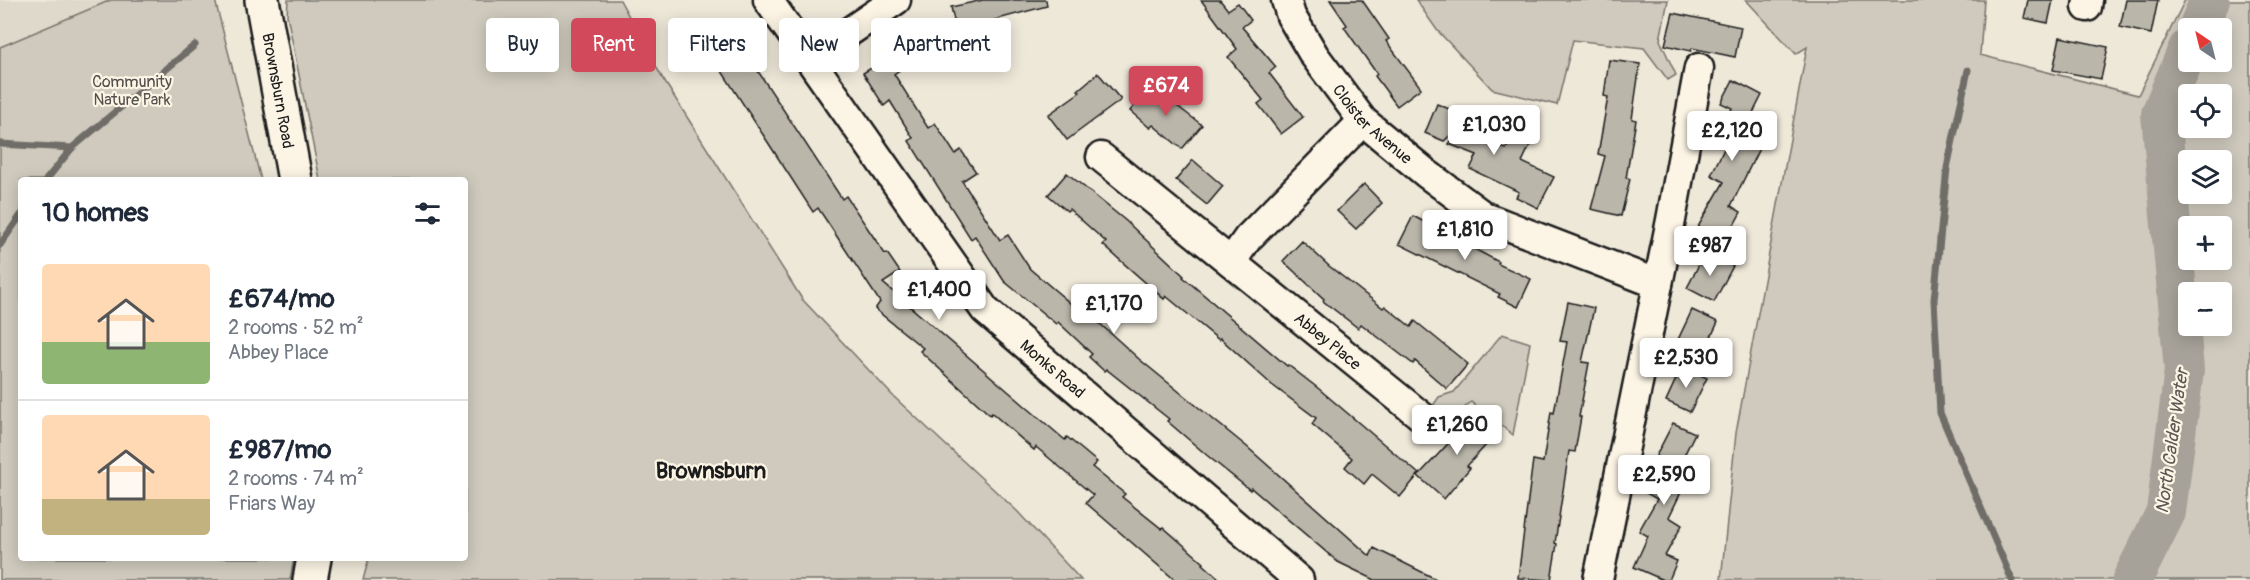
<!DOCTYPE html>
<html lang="en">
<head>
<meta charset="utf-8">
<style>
  :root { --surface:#fff; --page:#f2f2f3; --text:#1f2937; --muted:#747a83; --line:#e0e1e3; --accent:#d1495b }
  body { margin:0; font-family:Pangolin,sans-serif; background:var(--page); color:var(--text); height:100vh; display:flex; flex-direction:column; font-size:22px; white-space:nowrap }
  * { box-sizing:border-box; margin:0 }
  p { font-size:20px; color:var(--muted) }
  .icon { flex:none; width:33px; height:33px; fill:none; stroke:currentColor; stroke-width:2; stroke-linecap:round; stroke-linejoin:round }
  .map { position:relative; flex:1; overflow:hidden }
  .panel { position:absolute; left:18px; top:177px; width:450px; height:384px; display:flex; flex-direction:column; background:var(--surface); border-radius:6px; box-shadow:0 3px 15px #0003 }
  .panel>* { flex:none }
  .banner { position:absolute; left:486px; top:18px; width:570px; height:54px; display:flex; gap:12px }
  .needle { width:39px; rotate:325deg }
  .tools { position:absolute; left:2178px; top:18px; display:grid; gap:12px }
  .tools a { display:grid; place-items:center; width:54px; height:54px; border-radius:6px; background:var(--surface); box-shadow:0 3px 15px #0003; font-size:30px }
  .price { position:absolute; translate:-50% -51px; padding:0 14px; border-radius:6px; background:#fff; color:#222; font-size:20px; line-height:39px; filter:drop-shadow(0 2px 3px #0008) }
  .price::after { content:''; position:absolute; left:50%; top:36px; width:18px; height:14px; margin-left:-9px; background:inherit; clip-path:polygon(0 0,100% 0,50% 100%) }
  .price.selected { background:var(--accent); color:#fff }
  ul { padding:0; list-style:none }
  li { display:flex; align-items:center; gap:18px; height:150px; padding:0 24px }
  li+li { border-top:2px solid var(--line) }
  li span { display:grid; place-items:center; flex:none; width:168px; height:120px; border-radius:6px; color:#555 }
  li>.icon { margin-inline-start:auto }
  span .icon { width:72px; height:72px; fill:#fffc; stroke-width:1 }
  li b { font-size:26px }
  h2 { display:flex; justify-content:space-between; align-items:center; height:72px; padding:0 24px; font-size:26px }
  .tag { padding:0 21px; border-radius:6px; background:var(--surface); box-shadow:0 3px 15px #0003; font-size:21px; line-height:54px }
  .tag.selected { background:var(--accent); color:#fff }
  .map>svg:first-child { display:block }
</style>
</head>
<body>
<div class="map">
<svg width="2250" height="580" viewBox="0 0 2250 580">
  <rect width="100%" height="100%" fill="#eee8d9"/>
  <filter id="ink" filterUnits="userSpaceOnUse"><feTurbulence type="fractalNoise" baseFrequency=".0167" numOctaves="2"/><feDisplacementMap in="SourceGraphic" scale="12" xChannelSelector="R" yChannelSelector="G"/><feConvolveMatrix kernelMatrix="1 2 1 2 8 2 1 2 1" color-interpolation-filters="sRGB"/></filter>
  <g filter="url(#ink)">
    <polygon fill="#ded9cb" points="0,0 111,0 0,47"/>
    <g fill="#cfcabd" stroke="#76736c" stroke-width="1.5" fill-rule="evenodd">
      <polygon points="111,0 215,0 261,180 21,180 21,558 294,558 290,580 0,580 0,47"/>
      <polygon points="288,0 620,0 663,79 802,299 894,397 1017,511 1081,580 363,580 369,558 465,558 465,180 320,180 287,15"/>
      <polygon points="1416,0 1668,0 1660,40 1676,75 1668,80 1644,48 1573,40 1557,105 1492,89 1437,30"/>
      <path d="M 1746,0 L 1984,0 L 1980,55 L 2138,95 L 2185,0 L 2250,0 L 2250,580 L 1721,580 L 1736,433 L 1807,47 L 1796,54 ZM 2222,28 L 2222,62 L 2188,62 L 2188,28 ZM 2222,94 L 2222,128 L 2188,128 L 2188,94 ZM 2222,160 L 2222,194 L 2188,194 L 2188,160 ZM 2222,226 L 2222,260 L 2188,260 L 2188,226 ZM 2188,292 L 2222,292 L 2222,326 L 2188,326 Z"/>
      <polygon points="1502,334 1530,343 1513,435 1471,402 1450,421 1432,407 1439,397 1454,392"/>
    </g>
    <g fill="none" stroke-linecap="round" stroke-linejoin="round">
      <g stroke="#6f6c67" stroke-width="7">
        <polyline points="1968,70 1947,168 1934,300 1940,413 2012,580"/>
        <polyline points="0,144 72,148 195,45"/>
        <polyline points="46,180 72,148"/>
        <polyline points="0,245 21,215"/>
      </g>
      <g stroke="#a7a299" stroke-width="40">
        <polyline points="2198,28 2210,0"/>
        <polyline points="2132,580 2166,512 2184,370 2161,114 2188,49"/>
      </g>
    </g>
    <g fill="#bab6aa" stroke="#1c1c1c" stroke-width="1.5">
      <polygon points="983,0 1046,0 1047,6 994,20 996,30 958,38 951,7"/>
      <polygon points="1201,0 1220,0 1228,10 1238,3 1251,20 1242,27 1276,67 1269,73 1303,117 1281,134 1258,104 1263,100 1228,57 1237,49"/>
      <polygon points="1330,0 1362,0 1389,39 1386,41 1421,88 1397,106 1375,76 1377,74 1344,27 1347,25"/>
      <polygon points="2028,0 2053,0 2048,23 2024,18"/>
      <polygon points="2126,0 2158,0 2151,34 2120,27"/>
      <polygon points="1673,13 1741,27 1735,57 1692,48 1691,51 1665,45"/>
      <polygon points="927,26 938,43 894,74 928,128 935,123 955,154 961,150 976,172 962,181 1000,240 1008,235 1030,269 1083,314 1086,311 1139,359 1246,446 1370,556 1374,548 1438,580 1375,580 1338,562 1251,488 1250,490 1209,457 1167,421 1169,419 1106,369 1104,371 1089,357 1092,354 1058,322 1056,324 1004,281 975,236 971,239 909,141 913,138 890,101 884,106 863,73 898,52 895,48"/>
      <polygon points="727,31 749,64 752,62 842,199 846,196 885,254 887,253 900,272 883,283 1024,405 1065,440 1067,437 1097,462 1092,467 1125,494 1122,497 1162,529 1163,527 1204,563 1203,564 1221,580 1175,580 1086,503 1093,495 1036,447 1034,450 992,413 990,415 920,351 923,348 875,309 880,302 830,226 818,208 813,212 718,65 714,68 700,48"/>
      <polygon points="2060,37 2108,47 2101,79 2053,70"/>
      <polygon points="1609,60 1640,64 1632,119 1636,120 1626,178 1630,179 1621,216 1591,209 1605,156 1598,154 1608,97 1604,96"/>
      <polygon points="1098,73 1121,100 1067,140 1048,115 1080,92 1078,90"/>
      <polygon points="1733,80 1762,95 1747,125 1766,134 1731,206 1741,212 1722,247 1695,232 1724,182 1711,175 1727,143 1717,138 1732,108 1721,103"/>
      <polygon points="1151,86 1202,125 1182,149 1153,125 1150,128 1130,111"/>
      <polygon points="1437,104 1469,117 1459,127 1506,149 1514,133 1532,141 1522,162 1554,177 1538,208 1516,197 1519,192 1470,169 1477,155 1449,144 1457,129 1444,141 1425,133"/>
      <polygon points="1193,160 1223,186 1207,205 1176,180"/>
      <polygon points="1067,173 1126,221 1184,276 1183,277 1287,366 1288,365 1319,389 1419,474 1400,497 1372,474 1364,484 1345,467 1352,458 1312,424 1316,418 1272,385 1220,338 1219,340 1166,296 1164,299 1103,245 1106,242 1069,209 1067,211 1048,195"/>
      <polygon points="1364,184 1382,203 1356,229 1337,211"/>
      <polygon points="1413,216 1499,262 1498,264 1531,279 1518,307 1498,297 1500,294 1399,244"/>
      <polygon points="1302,241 1329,266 1383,308 1385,306 1411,327 1415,321 1468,364 1447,389 1415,361 1413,364 1361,324 1358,328 1323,301 1324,299 1283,261"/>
      <polygon points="1706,251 1733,266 1714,302 1687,288"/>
      <polygon points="1568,302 1594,308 1582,362 1589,363 1579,417 1581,417 1575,452 1569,451 1555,543 1557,544 1551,580 1518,578 1533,460 1543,462 1551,412 1554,413 1567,342 1560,341"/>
      <polygon points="1692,310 1718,322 1701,358 1675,346"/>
      <polygon points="1682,366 1707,378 1690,412 1666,401"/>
      <polygon points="1473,413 1496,434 1467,466 1470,468 1444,499 1418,476 1458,433 1456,431"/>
      <polygon points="1673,423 1695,433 1672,480 1684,486 1669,517 1682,525 1665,556 1677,561 1669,580 1663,580 1634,567 1648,536 1639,531 1657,499 1646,493 1662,461 1655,458"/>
    </g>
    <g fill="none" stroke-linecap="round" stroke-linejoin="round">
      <defs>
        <g id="minor">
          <path id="s1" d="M 768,0 L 985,310 L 1299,580"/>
          <path id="s2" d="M 1286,0 L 1291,16 L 1314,55 L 1363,121 L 1427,174 L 1485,217 L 1658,284"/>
          <polyline points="2087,7 2088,0"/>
          <polyline points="809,59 896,0"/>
          <path id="s3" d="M 1101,157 L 1426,420"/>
          <polyline points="1231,262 1248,238 1363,121"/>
          <polyline points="1598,580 1671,220 1699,68"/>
        </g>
        <g id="major">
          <path id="s4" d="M 262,0 L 295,180"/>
          <polyline points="310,580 314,558"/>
        </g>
      </defs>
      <use href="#minor" stroke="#1c1c1c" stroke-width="33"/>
      <use href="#major" stroke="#1c1c1c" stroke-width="38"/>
      <use href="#minor" stroke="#fcf5e5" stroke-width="28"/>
      <use href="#major" stroke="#fcf5e5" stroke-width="33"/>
    </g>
  </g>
  <g text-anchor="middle" stroke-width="4.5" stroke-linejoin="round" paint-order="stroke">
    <g font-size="16" fill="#52504c" stroke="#fcf5e5">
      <text x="132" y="87">Community<tspan x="132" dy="18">Nature Park</tspan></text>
    </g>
    <g font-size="16" fill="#1c1c1c" stroke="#fcf5e5">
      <text dy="6" stroke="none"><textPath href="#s4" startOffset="92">Brownsburn Road</textPath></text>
      <text dy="6" stroke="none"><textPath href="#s2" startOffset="153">Cloister Avenue</textPath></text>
      <text dy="6" stroke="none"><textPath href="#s3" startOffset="292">Abbey Place</textPath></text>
      <text dy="6" stroke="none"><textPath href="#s1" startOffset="468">Monks Road</textPath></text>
    </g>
    <g font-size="18" font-style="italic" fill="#5b5854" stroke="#fcf5e5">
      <text transform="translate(2172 441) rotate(-82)" y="6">North Calder Water</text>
    </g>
    <g font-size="22" font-weight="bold" fill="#1c1c1c" stroke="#fcf5e5">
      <text x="711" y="478">Brownsburn</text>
    </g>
  </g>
</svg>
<div class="tools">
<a><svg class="needle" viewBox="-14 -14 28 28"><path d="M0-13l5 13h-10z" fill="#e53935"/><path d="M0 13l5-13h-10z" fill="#747a83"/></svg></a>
<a><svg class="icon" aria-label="locate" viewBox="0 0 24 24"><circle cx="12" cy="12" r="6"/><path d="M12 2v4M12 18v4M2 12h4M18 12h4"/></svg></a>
<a><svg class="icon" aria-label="layers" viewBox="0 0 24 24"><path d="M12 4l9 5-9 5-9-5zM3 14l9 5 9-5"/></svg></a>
<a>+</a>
<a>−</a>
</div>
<b class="price selected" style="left:1166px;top:117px">£674</b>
<b class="price" style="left:1494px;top:156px">£1,030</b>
<b class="price" style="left:1732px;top:162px">£2,120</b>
<b class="price" style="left:1465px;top:261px">£1,810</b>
<b class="price" style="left:1710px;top:277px">£987</b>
<b class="price" style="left:939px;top:321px">£1,400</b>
<b class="price" style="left:1114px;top:335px">£1,170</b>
<b class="price" style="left:1686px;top:389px">£2,530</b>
<b class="price" style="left:1457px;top:456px">£1,260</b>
<b class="price" style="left:1664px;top:506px">£2,590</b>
<div class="banner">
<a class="tag">Buy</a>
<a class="tag selected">Rent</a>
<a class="tag">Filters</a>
<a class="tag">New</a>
<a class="tag">Apartment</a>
</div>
<section class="panel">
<h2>10 homes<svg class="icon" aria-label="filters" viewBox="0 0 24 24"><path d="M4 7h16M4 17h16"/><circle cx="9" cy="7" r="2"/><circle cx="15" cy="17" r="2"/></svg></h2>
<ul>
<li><span style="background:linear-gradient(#ffd9b3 65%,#8fb573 0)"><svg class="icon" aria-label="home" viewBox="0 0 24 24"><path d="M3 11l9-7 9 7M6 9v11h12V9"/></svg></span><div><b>£674/mo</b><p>2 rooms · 52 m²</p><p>Abbey Place</p></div></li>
<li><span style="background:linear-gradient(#ffd9b3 70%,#c2b280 0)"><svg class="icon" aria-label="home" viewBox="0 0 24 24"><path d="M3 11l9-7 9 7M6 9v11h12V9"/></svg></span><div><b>£987/mo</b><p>2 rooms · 74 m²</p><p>Friars Way</p></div></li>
</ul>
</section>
</div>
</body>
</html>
